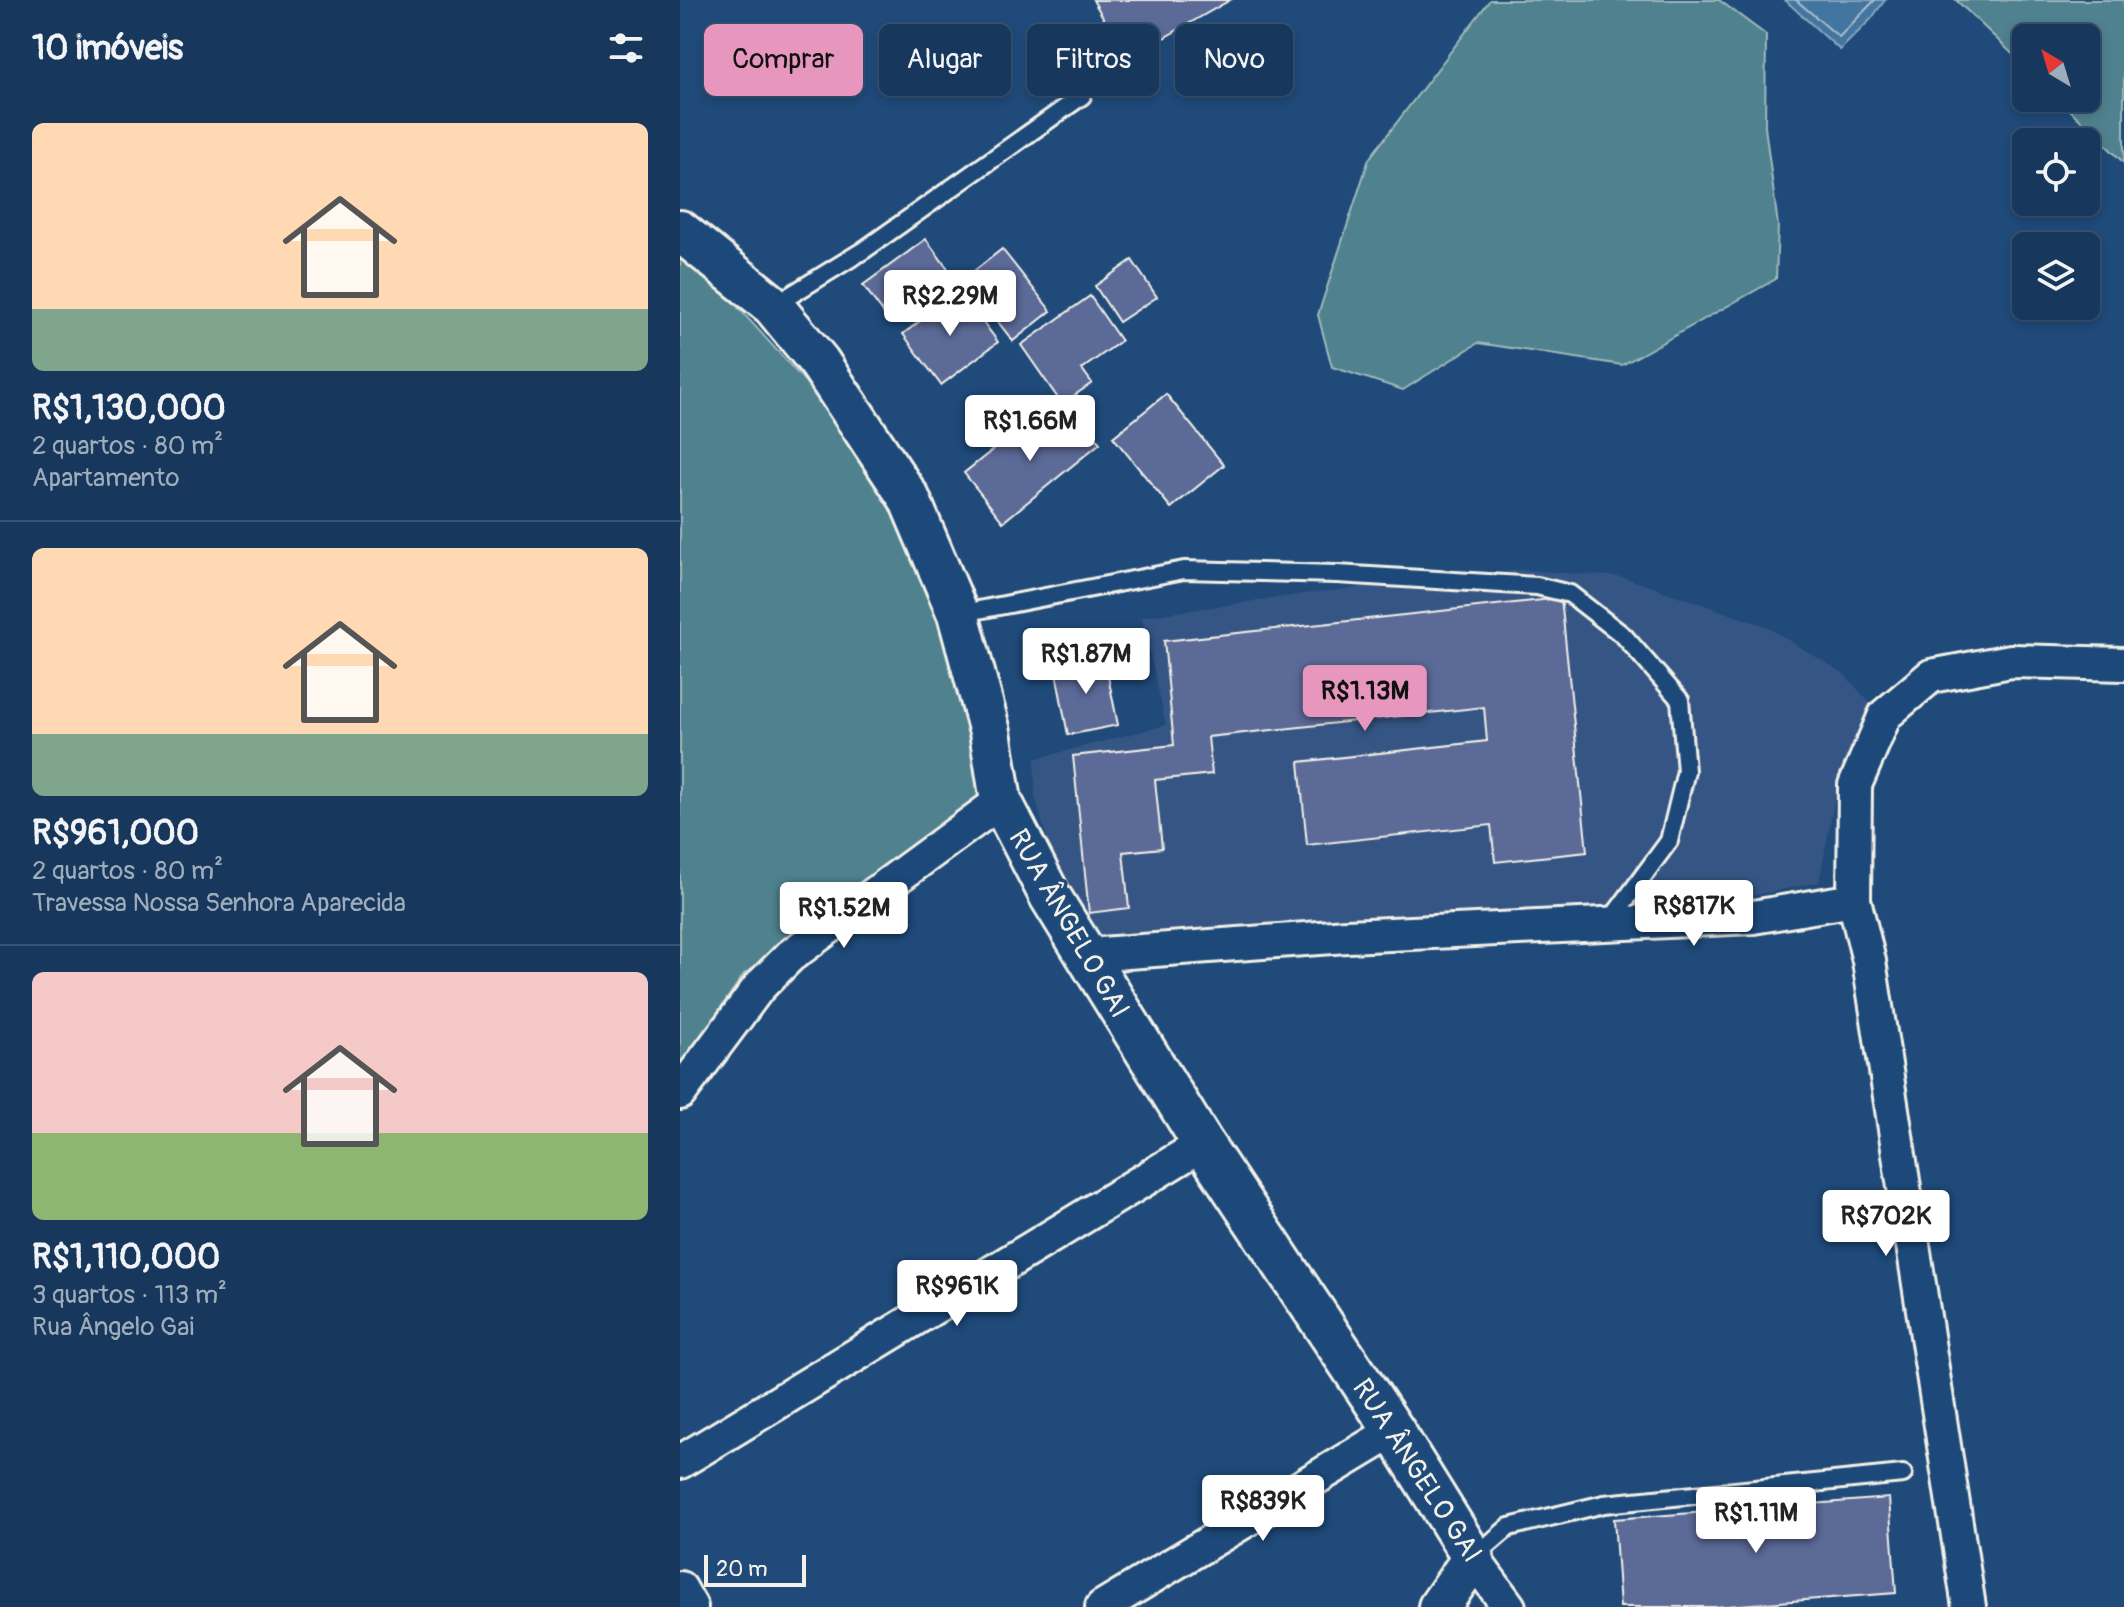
<!DOCTYPE html>
<html lang="pt">
<head>
<meta charset="utf-8">
<style>
  :root { --surface:#17385c; --page:#203f62; --text:#f1f3f6; --muted:#9eacbb; --line:#365272; --accent:#e797bd }
  body { margin:0; font-family:Pangolin,sans-serif; background:var(--page); color:var(--text); height:100vh; display:flex; flex-direction:column; font-size:30px; white-space:nowrap }
  * { box-sizing:border-box; margin:0 }
  p { font-size:26px; color:var(--muted) }
  .icon { flex:none; width:44px; height:44px; fill:none; stroke:currentColor; stroke-width:2; stroke-linecap:round; stroke-linejoin:round }
  .map { position:relative; flex:1; overflow:hidden }
  .drawer { display:flex; flex-direction:column; background:var(--surface); width:680px }
  .drawer>* { flex:none }
  .guide { position:absolute; left:24px; top:24px; width:760px; height:72px; display:flex; gap:16px }
  .needle { width:52px; rotate:322deg }
  .buttons { position:absolute; left:1332px; top:24px; display:grid; gap:16px }
  .buttons a { display:grid; place-items:center; width:88px; height:88px; border-radius:12px; background:var(--surface); box-shadow:0 4px 12px #0003,0 0 0 2px var(--line); font-size:40px }
  .scale { position:absolute; left:24px; bottom:20px; width:102px; box-sizing:border-box; padding-left:8px; border:4px solid #f4f1e8; border-top:0; font-size:22px; line-height:28px; white-space:nowrap; color:#f4f1e8; -webkit-text-stroke:6px #1f4a7a; paint-order:stroke }
  .price { position:absolute; translate:-50% -68px; padding:0 18px; border-radius:8px; background:#fff; color:#222; font-size:26px; line-height:52px; filter:drop-shadow(0 2px 4px #0008) }
  .price::after { content:''; position:absolute; left:50%; top:48px; width:24px; height:18px; margin-left:-12px; background:inherit; clip-path:polygon(0 0,100% 0,50% 100%) }
  .price.active { background:var(--accent); color:#111 }
  ul { padding:0; list-style:none }
  li { display:grid; align-content:center; gap:16px; height:424px; padding:0 32px }
  li+li { border-top:2px solid var(--line) }
  li span { display:grid; place-items:center; height:248px; border-radius:12px; color:#555 }
  li>.icon { margin-inline-start:auto }
  span .icon { width:144px; height:144px; fill:#fffc; stroke-width:1 }
  li b { font-size:34px }
  h2 { display:flex; justify-content:space-between; align-items:center; height:96px; padding:0 32px; font-size:34px }
  .chip { padding:0 28px; border-radius:12px; background:var(--surface); box-shadow:0 4px 12px #0003,0 0 0 2px var(--line); font-size:28px; line-height:72px }
  .chip.active { background:var(--accent); color:#111 }
  main { display:flex; flex:1; min-height:0 }
  .map>svg:first-child { display:block }
</style>
</head>
<body>
<main>
<section class="drawer">
<h2>10 imóveis<svg class="icon" aria-label="filters" viewBox="0 0 24 24"><path d="M4 7h16M4 17h16"/><circle cx="9" cy="7" r="2"/><circle cx="15" cy="17" r="2"/></svg></h2>
<ul>
<li><span style="background:linear-gradient(#ffd9b3 75%,#7fa58c 0)"><svg class="icon" aria-label="home" viewBox="0 0 24 24"><path d="M3 11l9-7 9 7M6 9v11h12V9"/></svg></span><div><b>R$1,130,000</b><p>2 quartos · 80 m²</p><p>Apartamento</p></div></li>
<li><span style="background:linear-gradient(#ffd9b3 75%,#7fa58c 0)"><svg class="icon" aria-label="home" viewBox="0 0 24 24"><path d="M3 11l9-7 9 7M6 9v11h12V9"/></svg></span><div><b>R$961,000</b><p>2 quartos · 80 m²</p><p>Travessa Nossa Senhora Aparecida</p></div></li>
<li><span style="background:linear-gradient(#f6c9c9 65%,#8fb573 0)"><svg class="icon" aria-label="home" viewBox="0 0 24 24"><path d="M3 11l9-7 9 7M6 9v11h12V9"/></svg></span><div><b>R$1,110,000</b><p>3 quartos · 113 m²</p><p>Rua Ângelo Gai</p></div></li>
</ul>
</section>
<div class="map">
<svg width="1444" height="1607" viewBox="0 0 1444 1607">
  <rect width="100%" height="100%" fill="#1f4a7a"/>
  <filter id="ink" filterUnits="userSpaceOnUse"><feTurbulence type="fractalNoise" baseFrequency=".0125" numOctaves="2"/><feDisplacementMap in="SourceGraphic" scale="16" xChannelSelector="R" yChannelSelector="G"/><feConvolveMatrix kernelMatrix="1 2 1 2 8 2 1 2 1" color-interpolation-filters="sRGB"/></filter>
  <g filter="url(#ink)">
    <polygon fill="#355785" points="841,570 943,577 1085,626 1163,673 1190,703 1158,782 1139,882 1066,897 419,942 368,842 355,797 355,759 486,725 462,617 631,593"/>
    <g fill="#50828e" stroke="#a2babb" stroke-width="2">
      <polygon points="810,0 1039,0 1086,35 1085,127 1098,225 1096,279 942,365 798,343 723,390 652,367 638,315 689,159"/>
      <polygon points="1276,0 1444,0 1444,163 1378,98 1406,98 1406,38 1346,38 1346,67"/>
      <polygon points="0,249 16,261 168,429 251,587 321,801 64,974 0,1067"/>
    </g>
    <polygon fill="#4375a0" stroke="#8aa7bd" stroke-width="2" points="1105,0 1205,0 1191,19 1160,50"/>
    <g fill="none" stroke-linecap="round" stroke-linejoin="round">
      <polyline stroke="#adbfcb" stroke-width="2" points="1116,0 1159,37 1195,0"/>
    </g>
    <g fill="#5c6b98" stroke="#f4f1e8" stroke-width="2">
      <polygon points="413,0 550,0 447,59"/>
      <polygon points="246,239 270,272 207,318 183,285"/>
      <polygon points="322,249 371,311 333,341 314,317 309,321 279,283"/>
      <polygon points="452,260 477,297 439,322 415,286"/>
      <polygon points="280,291 318,342 261,385 223,334"/>
      <polygon points="410,296 441,341 402,369 412,383 382,404 341,345"/>
      <polygon points="486,394 544,465 491,508 433,437"/>
      <polygon points="394,411 420,443 323,522 284,473 351,419 364,435"/>
      <polygon points="881,598 907,852 815,862 811,825 627,845 619,762 807,741 804,707 528,737 532,774 475,780 482,848 443,852 449,908 409,913 393,756 494,745 484,641"/>
      <polygon points="424,657 438,725 388,735 375,668"/>
      <polygon points="1209,1498 1216,1593 1034,1607 940,1607 934,1519"/>
    </g>
    <g fill="none" stroke-linecap="round" stroke-linejoin="round">
      <defs>
        <g id="service">
          <polyline points="93,306 184,250 402,96"/>
          <polyline points="278,614 504,570 657,574 857,586 890,594 944,636 1000,700 1006,771 989,841 927,925"/>
          <polyline points="793,1558 829,1527 924,1504 1223,1474"/>
        </g>
        <g id="minor">
          <polyline points="1174,900 1189,961 1289,1607"/>
          <polyline points="407,955 667,936 1073,917 1174,900 1175,785 1205,715 1251,676 1331,661 1444,664"/>
          <polyline points="0,1093 79,987 110,956 321,801"/>
          <polyline points="0,1462 523,1144"/>
          <polyline points="793,1558 829,1607"/>
          <polyline points="0,1588 11,1607"/>
          <polyline points="422,1607 714,1431"/>
        </g>
        <polyline id="tertiary" points="0,231 93,306 139,362 229,498 278,614 310,732 321,801 370,896 523,1144 714,1431 793,1558 759,1607"/>
      </defs>
      <use href="#service" stroke="#f4f1e8" stroke-width="22"/>
      <use href="#minor" stroke="#f4f1e8" stroke-width="38"/>
      <use href="#tertiary" stroke="#f4f1e8" stroke-width="46"/>
      <use href="#service" stroke="#1f4a7a" stroke-width="16"/>
      <use href="#minor" stroke="#1f4a7a" stroke-width="32"/>
      <use href="#tertiary" stroke="#1f4a7a" stroke-width="40"/>
    </g>
  </g>
  <g text-anchor="middle" stroke-width="7" stroke-linejoin="round" paint-order="stroke">
    <g font-size="28" fill="#f4f1e8" stroke="#1f4a7a">
      <text transform="translate(390 923) rotate(60)" y="10">RUA ÂNGELO GAI</text>
      <text transform="translate(738 1470) rotate(57)" y="10">RUA ÂNGELO GAI</text>
    </g>
  </g>
</svg>
<div class="buttons">
<a><svg class="needle" viewBox="-14 -14 28 28"><path d="M0-13l5 13h-10z" fill="#e53935"/><path d="M0 13l5-13h-10z" fill="#9eacbb"/></svg></a>
<a><svg class="icon" aria-label="locate" viewBox="0 0 24 24"><circle cx="12" cy="12" r="6"/><path d="M12 2v4M12 18v4M2 12h4M18 12h4"/></svg></a>
<a><svg class="icon" aria-label="layers" viewBox="0 0 24 24"><path d="M12 4l9 5-9 5-9-5zM3 14l9 5 9-5"/></svg></a>
</div>
<div class="scale">20 m</div>
<b class="price" style="left:270px;top:338px">R$2.29M</b>
<b class="price" style="left:350px;top:463px">R$1.66M</b>
<b class="price" style="left:406px;top:696px">R$1.87M</b>
<b class="price active" style="left:685px;top:733px">R$1.13M</b>
<b class="price" style="left:1014px;top:948px">R$817K</b>
<b class="price" style="left:164px;top:950px">R$1.52M</b>
<b class="price" style="left:1206px;top:1258px">R$702K</b>
<b class="price" style="left:277px;top:1328px">R$961K</b>
<b class="price" style="left:583px;top:1543px">R$839K</b>
<b class="price" style="left:1076px;top:1555px">R$1.11M</b>
<div class="guide">
<a class="chip active">Comprar</a>
<a class="chip">Alugar</a>
<a class="chip">Filtros</a>
<a class="chip">Novo</a>
</div>
</div>
</main>
</body>
</html>
